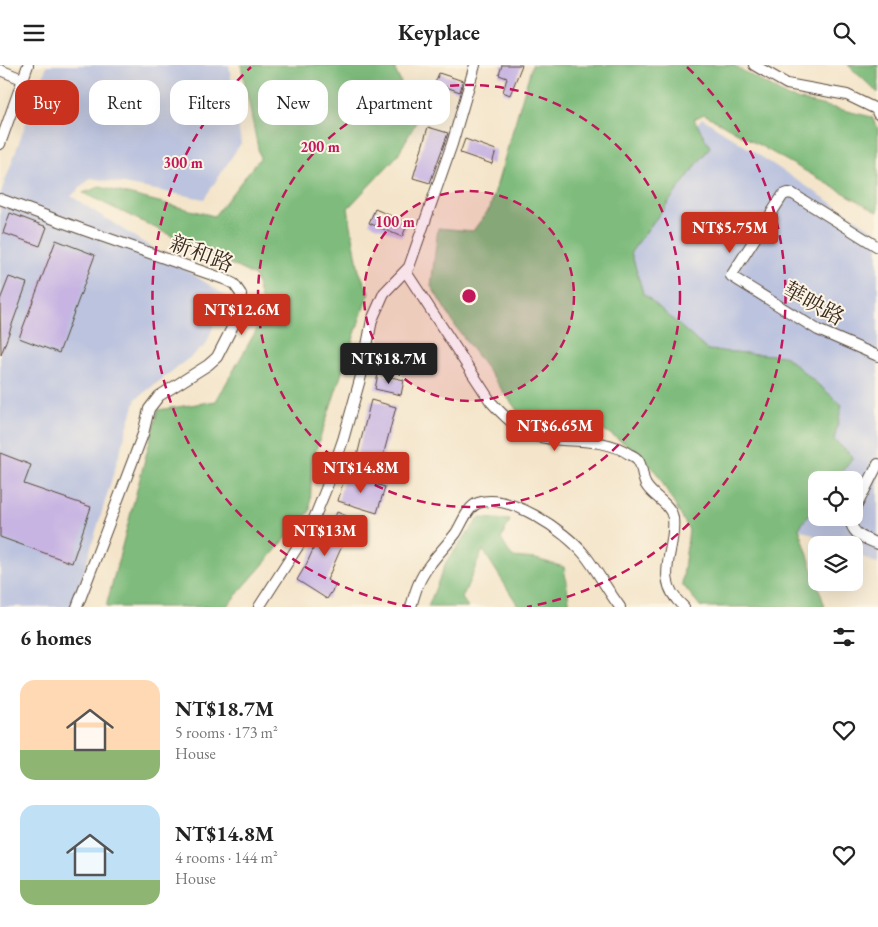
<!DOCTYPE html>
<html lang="en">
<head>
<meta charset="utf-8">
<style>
  :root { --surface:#fff; --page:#f6f6f6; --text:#222; --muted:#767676; --accent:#c8321e }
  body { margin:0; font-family:"EB Garamond","Noto Serif TC",serif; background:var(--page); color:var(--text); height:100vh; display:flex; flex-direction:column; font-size:19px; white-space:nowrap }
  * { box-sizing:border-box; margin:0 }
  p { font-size:16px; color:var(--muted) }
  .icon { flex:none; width:28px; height:28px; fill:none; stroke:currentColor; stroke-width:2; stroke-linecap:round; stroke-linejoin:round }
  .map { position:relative; height:542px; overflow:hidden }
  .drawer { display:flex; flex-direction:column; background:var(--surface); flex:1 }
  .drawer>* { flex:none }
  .guide { position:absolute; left:15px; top:15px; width:500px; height:45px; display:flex; gap:10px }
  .tools { position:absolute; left:808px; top:406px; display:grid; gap:10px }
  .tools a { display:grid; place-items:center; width:55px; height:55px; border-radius:10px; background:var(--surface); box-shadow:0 5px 20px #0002; font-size:25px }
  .price { position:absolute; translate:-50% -42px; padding:0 11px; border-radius:5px; background:var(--accent); color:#fff; font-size:16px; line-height:32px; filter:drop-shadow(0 1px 2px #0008) }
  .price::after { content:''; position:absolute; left:50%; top:30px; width:15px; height:11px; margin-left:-8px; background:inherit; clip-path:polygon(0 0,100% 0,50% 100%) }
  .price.selected { background:#222; color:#fff }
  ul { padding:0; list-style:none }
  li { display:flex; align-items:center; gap:15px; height:125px; padding:0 20px }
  li span { display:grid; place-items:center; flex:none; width:140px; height:100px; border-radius:15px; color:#555 }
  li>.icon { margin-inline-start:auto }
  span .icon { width:60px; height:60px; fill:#fffc; stroke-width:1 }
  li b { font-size:21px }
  h2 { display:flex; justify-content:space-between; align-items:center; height:60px; padding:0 20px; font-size:21px }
  .pill { padding:0 18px; border-radius:15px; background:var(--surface); box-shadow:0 5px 20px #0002; font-size:18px; line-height:45px }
  .pill.selected { background:var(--accent); color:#fff }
  header { display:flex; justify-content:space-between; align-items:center; height:65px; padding:0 20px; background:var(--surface); font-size:22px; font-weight:700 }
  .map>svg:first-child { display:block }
</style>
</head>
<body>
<header><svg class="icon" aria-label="menu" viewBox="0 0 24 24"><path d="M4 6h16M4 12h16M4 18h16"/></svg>Keyplace<svg class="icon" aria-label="search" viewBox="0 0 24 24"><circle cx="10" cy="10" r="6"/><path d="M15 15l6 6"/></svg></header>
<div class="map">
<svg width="878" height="542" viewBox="0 0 878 542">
  <rect width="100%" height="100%" fill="#fcf5e5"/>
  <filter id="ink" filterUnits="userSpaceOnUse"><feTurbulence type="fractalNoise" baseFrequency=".02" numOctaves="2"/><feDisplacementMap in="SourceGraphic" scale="10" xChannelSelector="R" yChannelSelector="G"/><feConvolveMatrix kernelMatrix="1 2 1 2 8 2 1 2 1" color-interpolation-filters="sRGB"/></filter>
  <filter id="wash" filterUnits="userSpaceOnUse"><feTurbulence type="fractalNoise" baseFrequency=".0096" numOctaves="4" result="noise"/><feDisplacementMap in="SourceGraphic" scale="20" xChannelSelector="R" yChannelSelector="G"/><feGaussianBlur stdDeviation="1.12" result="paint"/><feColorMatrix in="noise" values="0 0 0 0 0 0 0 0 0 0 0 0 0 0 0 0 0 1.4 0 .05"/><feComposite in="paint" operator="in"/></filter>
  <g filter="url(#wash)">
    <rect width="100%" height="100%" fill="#f4e5ca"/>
    <g fill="#bcc3de" fill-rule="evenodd">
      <polygon points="47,0 229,0 241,78 204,134 91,113 71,131 225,230 206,280 136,334 73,542 0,542 0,130"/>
      <path d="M 702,53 L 878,168 L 878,499 L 854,488 L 854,480 L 836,480 L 804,466 L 701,413 L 713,303 L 579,202 ZM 816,415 L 854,415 L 854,452 L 816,452 Z"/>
    </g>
    <g fill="#7ebb7b" stroke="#5c724c">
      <polygon points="241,0 395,0 395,5 418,54 397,91 348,143 359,206 369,227 312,397 310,446 226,542 106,542 158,345 216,336 265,250 255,211 83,128 100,122 214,151 260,93"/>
      <polygon points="532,0 733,0 788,32 872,52 878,64 878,147 704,49 694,54 710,82 631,187 643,228 707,285 785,291 842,340 834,375 853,392 835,415 816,415 816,440 799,463 825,542 701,542 682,519 689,465 658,410 641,389 581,350 519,348 456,262 431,221 438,163 473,166 490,143"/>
      <polygon points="848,0 878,0 878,28"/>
      <polygon points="479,453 510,455 501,474 512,492 536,494 564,502 570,542 519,542 483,485 462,533 468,542 428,542 446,497"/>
    </g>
    <g id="blocks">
      <g fill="#c7b4e2">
        <polygon points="502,0 522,0 510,30 503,27 507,13 499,10"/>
        <polygon points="439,8 463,16 460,27 435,18"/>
        <polygon points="428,62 448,68 430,118 413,113"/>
        <polygon points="465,74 496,85 492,99 460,88"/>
        <polygon points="375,144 408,158 402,172 369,158"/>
        <polygon points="10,148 47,162 40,181 3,168"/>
        <polygon points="56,175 95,190 59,288 19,273"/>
        <polygon points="9,212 27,218 1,290 0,235"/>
        <polygon points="378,309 404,315 401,330 375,324"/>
        <polygon points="371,335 396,342 383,391 392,393 389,410 355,399"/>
        <polygon points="0,388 31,400 24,419 91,442 72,498 0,472"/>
        <polygon points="345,410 385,422 377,448 338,436"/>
        <polygon points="337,447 351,453 343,471 346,472 327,515 336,520 327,534 297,515 307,498 323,462 329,465"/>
      </g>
    </g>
  </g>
  <g filter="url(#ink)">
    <use href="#blocks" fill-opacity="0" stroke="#574638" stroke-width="1"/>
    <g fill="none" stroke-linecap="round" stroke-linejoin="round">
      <defs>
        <g id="minor">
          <polyline points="754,0 787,19 847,30 876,44 878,49"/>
          <polyline points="0,5 22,14"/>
          <polyline points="0,79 28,0"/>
          <polyline points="0,134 84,165 224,214 234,219 241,229 240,247 217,292 208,300 159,331 149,344 143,369 77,542"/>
          <polyline points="878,182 793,129 788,128 783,130 731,211 818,265 878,291"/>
          <path d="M 406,207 L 491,337 C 501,348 517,365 532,370 C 564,380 601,370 629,389 C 631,390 636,392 638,395 C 643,402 642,413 646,420 C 653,432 671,439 673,453 C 677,486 651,514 684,542"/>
          <polyline points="854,446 878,399"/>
          <path d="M 850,452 C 851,470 864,473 878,479"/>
          <polyline points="259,542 311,461 326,424 343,375 361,311 372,255 384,228 409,202 452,79 475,0"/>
          <path d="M 411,542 C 413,535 415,527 418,520 C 426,500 443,485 456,468 C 462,459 467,442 478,438 C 509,427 565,466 584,489 C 597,505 607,525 620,542"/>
        </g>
      </defs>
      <use href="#minor" stroke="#574638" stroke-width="12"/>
      <use href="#minor" stroke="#fff" stroke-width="10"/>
    </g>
  </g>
  <circle cx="469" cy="231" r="105" fill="#c2185b" fill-opacity=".12"/>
  <g fill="none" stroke="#c2185b" stroke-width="2.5" stroke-dasharray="9 6">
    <circle cx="469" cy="231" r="105"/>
    <circle cx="469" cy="231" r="211"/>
    <path d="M411 542A316 316 0 0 1 251 2M687 2A316 316 0 0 1 527 542"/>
  </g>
  <g text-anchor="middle" stroke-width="4" stroke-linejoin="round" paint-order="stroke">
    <g font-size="22" fill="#3b2a1e" stroke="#fcf5e5">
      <text transform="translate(202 188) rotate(21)" y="8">新和路</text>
      <text transform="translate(814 238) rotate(29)" y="8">華映路</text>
    </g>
  </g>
  <circle cx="469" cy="231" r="8" fill="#c2185b" stroke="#fcf5e5" stroke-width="2.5"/>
  <g font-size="15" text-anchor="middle" font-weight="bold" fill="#c2185b" stroke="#fcf5e5" stroke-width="4" stroke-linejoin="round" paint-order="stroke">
    <text x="320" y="87">200 m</text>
    <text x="183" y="103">300 m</text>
    <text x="395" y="162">100 m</text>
  </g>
</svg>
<div class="tools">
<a><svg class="icon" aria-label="locate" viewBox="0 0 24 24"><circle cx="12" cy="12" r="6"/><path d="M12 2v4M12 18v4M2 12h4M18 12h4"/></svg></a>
<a><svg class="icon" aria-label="layers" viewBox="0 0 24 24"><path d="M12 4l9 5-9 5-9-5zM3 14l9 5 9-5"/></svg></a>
</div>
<b class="price" style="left:730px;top:189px">NT$5.75M</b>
<b class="price" style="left:242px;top:271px">NT$12.6M</b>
<b class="price selected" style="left:389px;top:320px">NT$18.7M</b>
<b class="price" style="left:555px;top:387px">NT$6.65M</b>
<b class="price" style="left:361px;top:429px">NT$14.8M</b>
<b class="price" style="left:325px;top:492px">NT$13M</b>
<div class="guide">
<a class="pill selected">Buy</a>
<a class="pill">Rent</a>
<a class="pill">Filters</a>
<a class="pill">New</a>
<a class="pill">Apartment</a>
</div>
</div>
<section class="drawer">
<h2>6 homes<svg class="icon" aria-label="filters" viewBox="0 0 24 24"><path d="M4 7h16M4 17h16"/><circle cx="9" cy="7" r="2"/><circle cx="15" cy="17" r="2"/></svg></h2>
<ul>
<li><span style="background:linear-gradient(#ffd9b3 70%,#8fb573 0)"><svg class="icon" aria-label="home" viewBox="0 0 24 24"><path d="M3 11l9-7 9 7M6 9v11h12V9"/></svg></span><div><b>NT$18.7M</b><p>5 rooms · 173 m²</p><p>House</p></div><svg class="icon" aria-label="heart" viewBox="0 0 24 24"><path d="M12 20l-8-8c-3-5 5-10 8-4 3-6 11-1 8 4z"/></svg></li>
<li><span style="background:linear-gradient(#bfe0f5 75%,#8fb573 0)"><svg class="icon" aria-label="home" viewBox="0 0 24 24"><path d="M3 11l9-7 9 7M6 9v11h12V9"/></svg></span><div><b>NT$14.8M</b><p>4 rooms · 144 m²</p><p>House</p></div><svg class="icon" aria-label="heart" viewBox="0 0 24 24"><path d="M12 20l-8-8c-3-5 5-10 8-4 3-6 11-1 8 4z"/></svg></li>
</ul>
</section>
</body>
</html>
